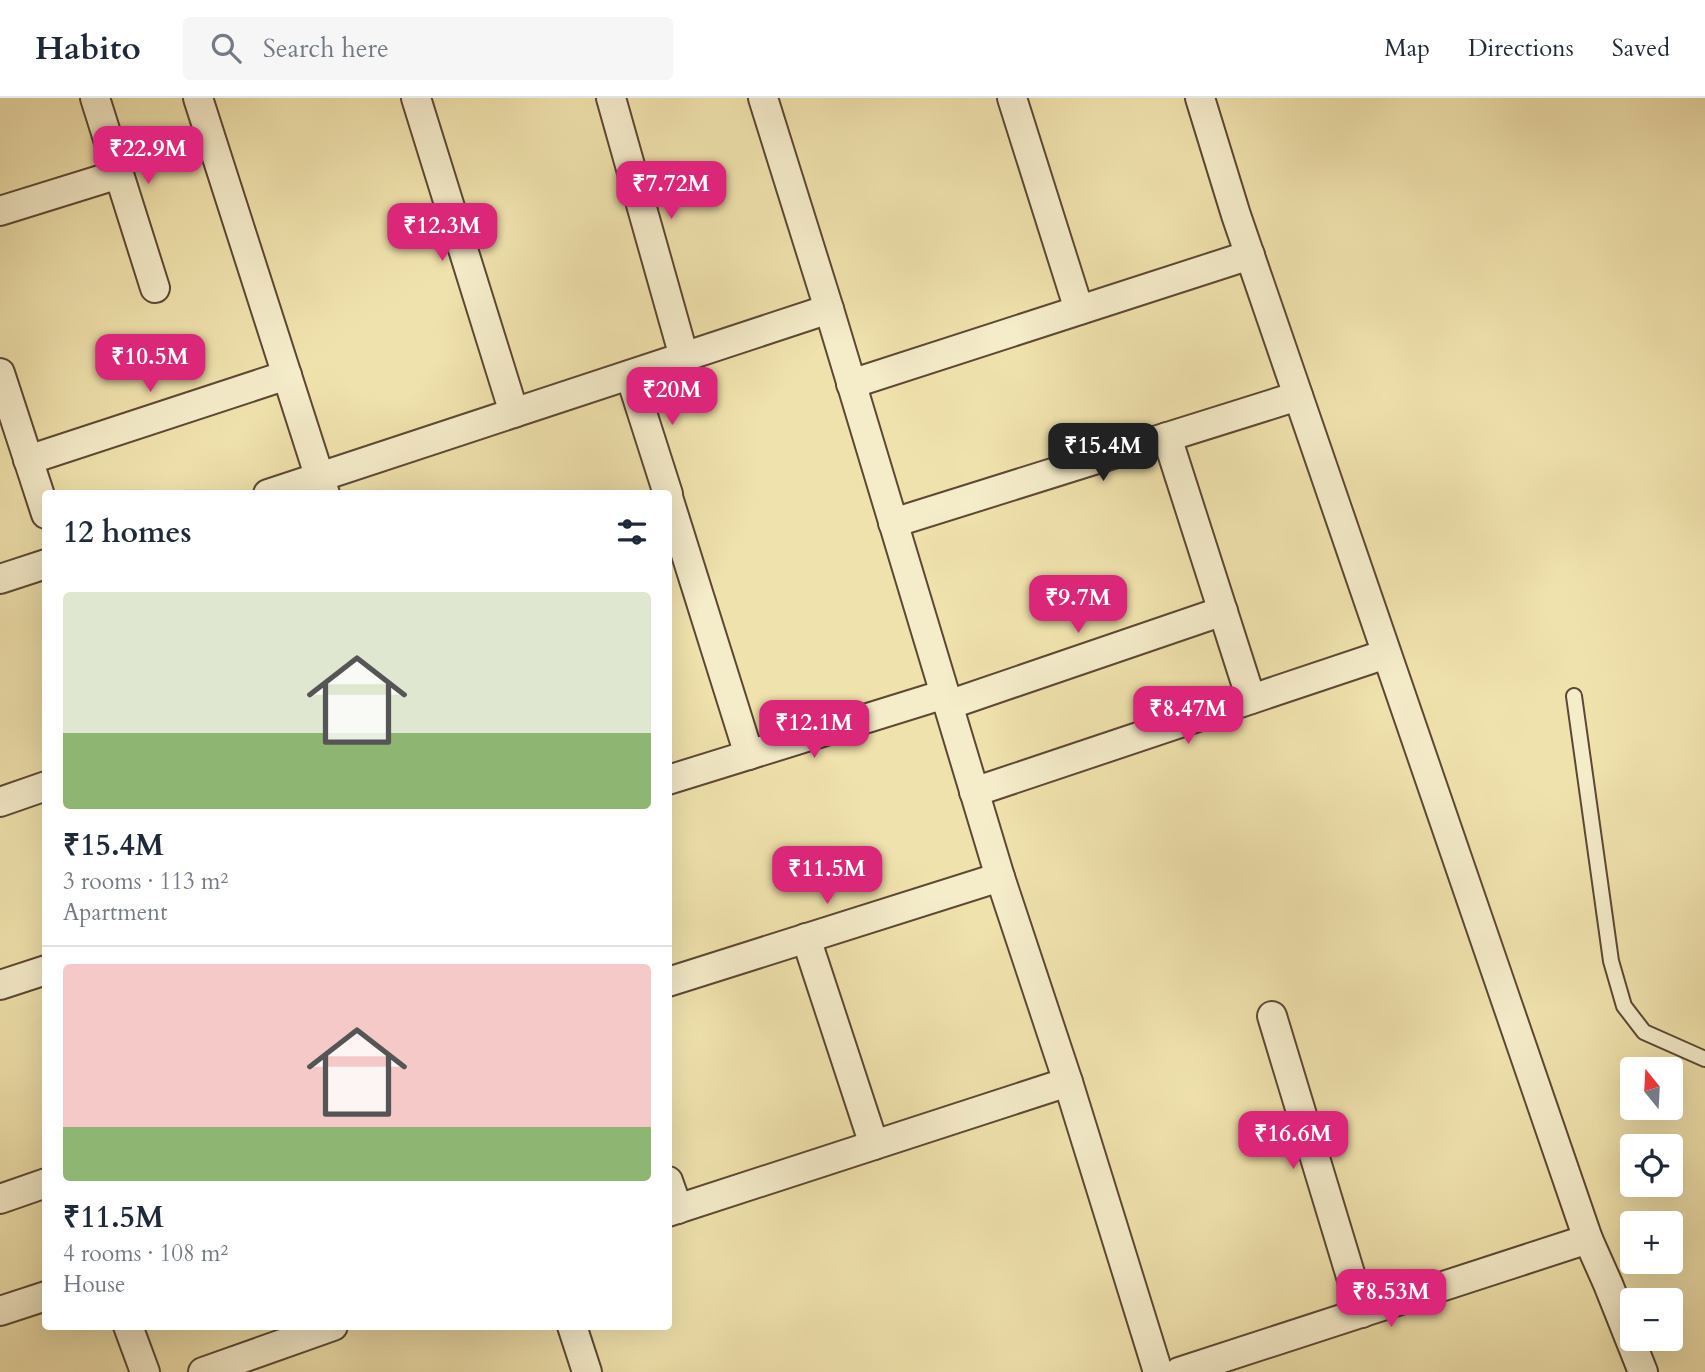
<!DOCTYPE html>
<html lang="en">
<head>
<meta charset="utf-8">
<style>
  :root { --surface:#fff; --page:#f6f6f7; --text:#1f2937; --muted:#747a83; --line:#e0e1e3; --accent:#db2777 }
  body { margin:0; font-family:Cardo,serif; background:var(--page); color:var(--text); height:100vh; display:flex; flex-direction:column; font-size:26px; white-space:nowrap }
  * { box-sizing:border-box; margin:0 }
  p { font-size:23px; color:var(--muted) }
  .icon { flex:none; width:38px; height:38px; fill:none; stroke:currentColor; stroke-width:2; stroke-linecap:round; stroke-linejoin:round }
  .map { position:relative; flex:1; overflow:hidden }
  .panel { position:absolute; left:42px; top:392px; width:630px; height:840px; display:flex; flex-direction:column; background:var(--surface); border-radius:7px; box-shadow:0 7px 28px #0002 }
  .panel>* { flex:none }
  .needle { width:46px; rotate:342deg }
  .buttons { position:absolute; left:1620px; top:959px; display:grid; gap:14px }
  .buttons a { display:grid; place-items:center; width:63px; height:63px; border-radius:7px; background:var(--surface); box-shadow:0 7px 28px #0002; font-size:35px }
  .price { position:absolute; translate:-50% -60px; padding:0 16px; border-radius:14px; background:var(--accent); color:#fff; font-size:23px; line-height:46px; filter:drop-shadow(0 2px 4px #0008) }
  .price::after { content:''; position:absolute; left:50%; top:42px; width:21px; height:16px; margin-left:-10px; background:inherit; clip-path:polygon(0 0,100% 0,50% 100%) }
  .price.current { background:#222; color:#fff }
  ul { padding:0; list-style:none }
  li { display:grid; align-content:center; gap:14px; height:371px; padding:0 21px }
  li+li { border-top:2px solid var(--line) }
  li span { display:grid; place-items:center; height:217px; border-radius:7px; color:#555 }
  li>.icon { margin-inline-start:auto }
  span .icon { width:126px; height:126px; fill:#fffc; stroke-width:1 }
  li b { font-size:30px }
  h2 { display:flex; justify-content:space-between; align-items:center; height:84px; padding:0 21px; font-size:30px }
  header { display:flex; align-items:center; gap:42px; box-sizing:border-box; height:98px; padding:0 35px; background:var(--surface); border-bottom:2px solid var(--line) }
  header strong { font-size:33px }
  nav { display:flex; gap:38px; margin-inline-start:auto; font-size:24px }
  .search { width:490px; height:63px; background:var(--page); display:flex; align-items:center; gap:18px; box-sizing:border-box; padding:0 24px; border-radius:7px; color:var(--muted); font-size:26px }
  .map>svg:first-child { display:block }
</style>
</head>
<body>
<header>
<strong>Habito</strong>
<div class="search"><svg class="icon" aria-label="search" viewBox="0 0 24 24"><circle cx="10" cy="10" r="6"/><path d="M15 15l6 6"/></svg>Search here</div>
<nav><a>Map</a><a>Directions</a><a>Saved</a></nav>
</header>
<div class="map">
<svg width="1705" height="1274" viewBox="0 0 1705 1274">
  <rect width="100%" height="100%" fill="#f0e2ad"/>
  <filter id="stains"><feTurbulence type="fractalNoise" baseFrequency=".00286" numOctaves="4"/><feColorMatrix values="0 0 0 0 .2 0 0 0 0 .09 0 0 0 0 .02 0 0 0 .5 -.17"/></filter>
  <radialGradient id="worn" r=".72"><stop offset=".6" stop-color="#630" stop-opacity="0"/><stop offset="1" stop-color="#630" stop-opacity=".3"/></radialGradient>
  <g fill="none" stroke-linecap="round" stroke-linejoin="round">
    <defs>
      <polyline id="lane" points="1574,598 1611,863 1624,908 1644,934 1705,961"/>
      <g id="street">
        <polyline points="95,0 155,190"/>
        <polyline points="198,0 325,396"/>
        <polyline points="416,0 514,315"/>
        <polyline points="611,0 684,259"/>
        <polyline points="763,0 829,211 1000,779 1068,984 1158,1274"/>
        <polyline points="1012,0 1079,212"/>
        <polyline points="1200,0 1236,117 1588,1141 1608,1186 1643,1274"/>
        <polyline points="0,113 119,76"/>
        <polyline points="0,275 46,416"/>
        <polyline points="630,277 668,396"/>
        <polyline points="851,286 1250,157"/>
        <polyline points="1167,339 1251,601"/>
        <polyline points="28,362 287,277"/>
        <polyline points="268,396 829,211"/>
        <polyline points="668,399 749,657"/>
        <polyline points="893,425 1298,298"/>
        <polyline points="0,481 46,466"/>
        <polyline points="948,607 1223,513"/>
        <polyline points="668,682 945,596"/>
        <polyline points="974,694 1386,556"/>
        <polyline points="0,704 46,688"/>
        <polyline points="806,840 874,1047"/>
        <polyline points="668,884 1000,779"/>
        <polyline points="0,887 46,872"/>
        <polyline points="1272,918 1362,1215"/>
        <polyline points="668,1083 678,1111"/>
        <polyline points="0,1101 46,1085"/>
        <polyline points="668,1114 1068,984"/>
        <polyline points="0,1213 46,1198"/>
        <polyline points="128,1228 145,1274"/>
        <polyline points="572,1228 587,1274"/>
        <polyline points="203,1274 333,1228"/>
        <polyline points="1179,1274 1588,1141"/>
      </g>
    </defs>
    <use href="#lane" stroke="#5c4834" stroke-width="18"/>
    <use href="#street" stroke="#5c4834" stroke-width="32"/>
    <use href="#lane" stroke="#f5ecca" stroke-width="14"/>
    <use href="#street" stroke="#f5ecca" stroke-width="28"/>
  </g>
  <rect width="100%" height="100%" filter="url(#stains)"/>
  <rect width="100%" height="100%" fill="url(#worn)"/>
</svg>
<div class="buttons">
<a><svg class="needle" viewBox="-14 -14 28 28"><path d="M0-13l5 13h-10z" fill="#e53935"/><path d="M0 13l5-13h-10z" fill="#747a83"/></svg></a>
<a><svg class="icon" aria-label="locate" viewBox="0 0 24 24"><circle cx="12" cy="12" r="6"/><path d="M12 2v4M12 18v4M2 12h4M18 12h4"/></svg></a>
<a>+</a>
<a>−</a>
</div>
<b class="price" style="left:148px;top:88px">₹22.9M</b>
<b class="price" style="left:671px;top:123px">₹7.72M</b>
<b class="price" style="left:442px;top:165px">₹12.3M</b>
<b class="price" style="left:150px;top:296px">₹10.5M</b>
<b class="price" style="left:672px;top:329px">₹20M</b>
<b class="price current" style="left:1103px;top:385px">₹15.4M</b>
<b class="price" style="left:1078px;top:537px">₹9.7M</b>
<b class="price" style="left:1188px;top:648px">₹8.47M</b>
<b class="price" style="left:814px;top:662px">₹12.1M</b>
<b class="price" style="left:827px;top:808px">₹11.5M</b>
<b class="price" style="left:1293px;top:1073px">₹16.6M</b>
<b class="price" style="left:1391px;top:1231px">₹8.53M</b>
<section class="panel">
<h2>12 homes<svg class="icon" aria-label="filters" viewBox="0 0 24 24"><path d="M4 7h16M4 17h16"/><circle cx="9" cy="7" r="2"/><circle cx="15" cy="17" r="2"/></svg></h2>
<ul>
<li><span style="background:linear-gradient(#dfe7d0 65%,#8fb573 0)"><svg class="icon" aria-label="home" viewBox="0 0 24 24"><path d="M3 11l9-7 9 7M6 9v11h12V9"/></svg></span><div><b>₹15.4M</b><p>3 rooms · 113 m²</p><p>Apartment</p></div></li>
<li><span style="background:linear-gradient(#f6c9c9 75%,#8fb573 0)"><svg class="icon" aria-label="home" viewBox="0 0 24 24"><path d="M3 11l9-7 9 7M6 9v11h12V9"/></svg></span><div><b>₹11.5M</b><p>4 rooms · 108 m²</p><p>House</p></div></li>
</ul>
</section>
</div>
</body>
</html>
